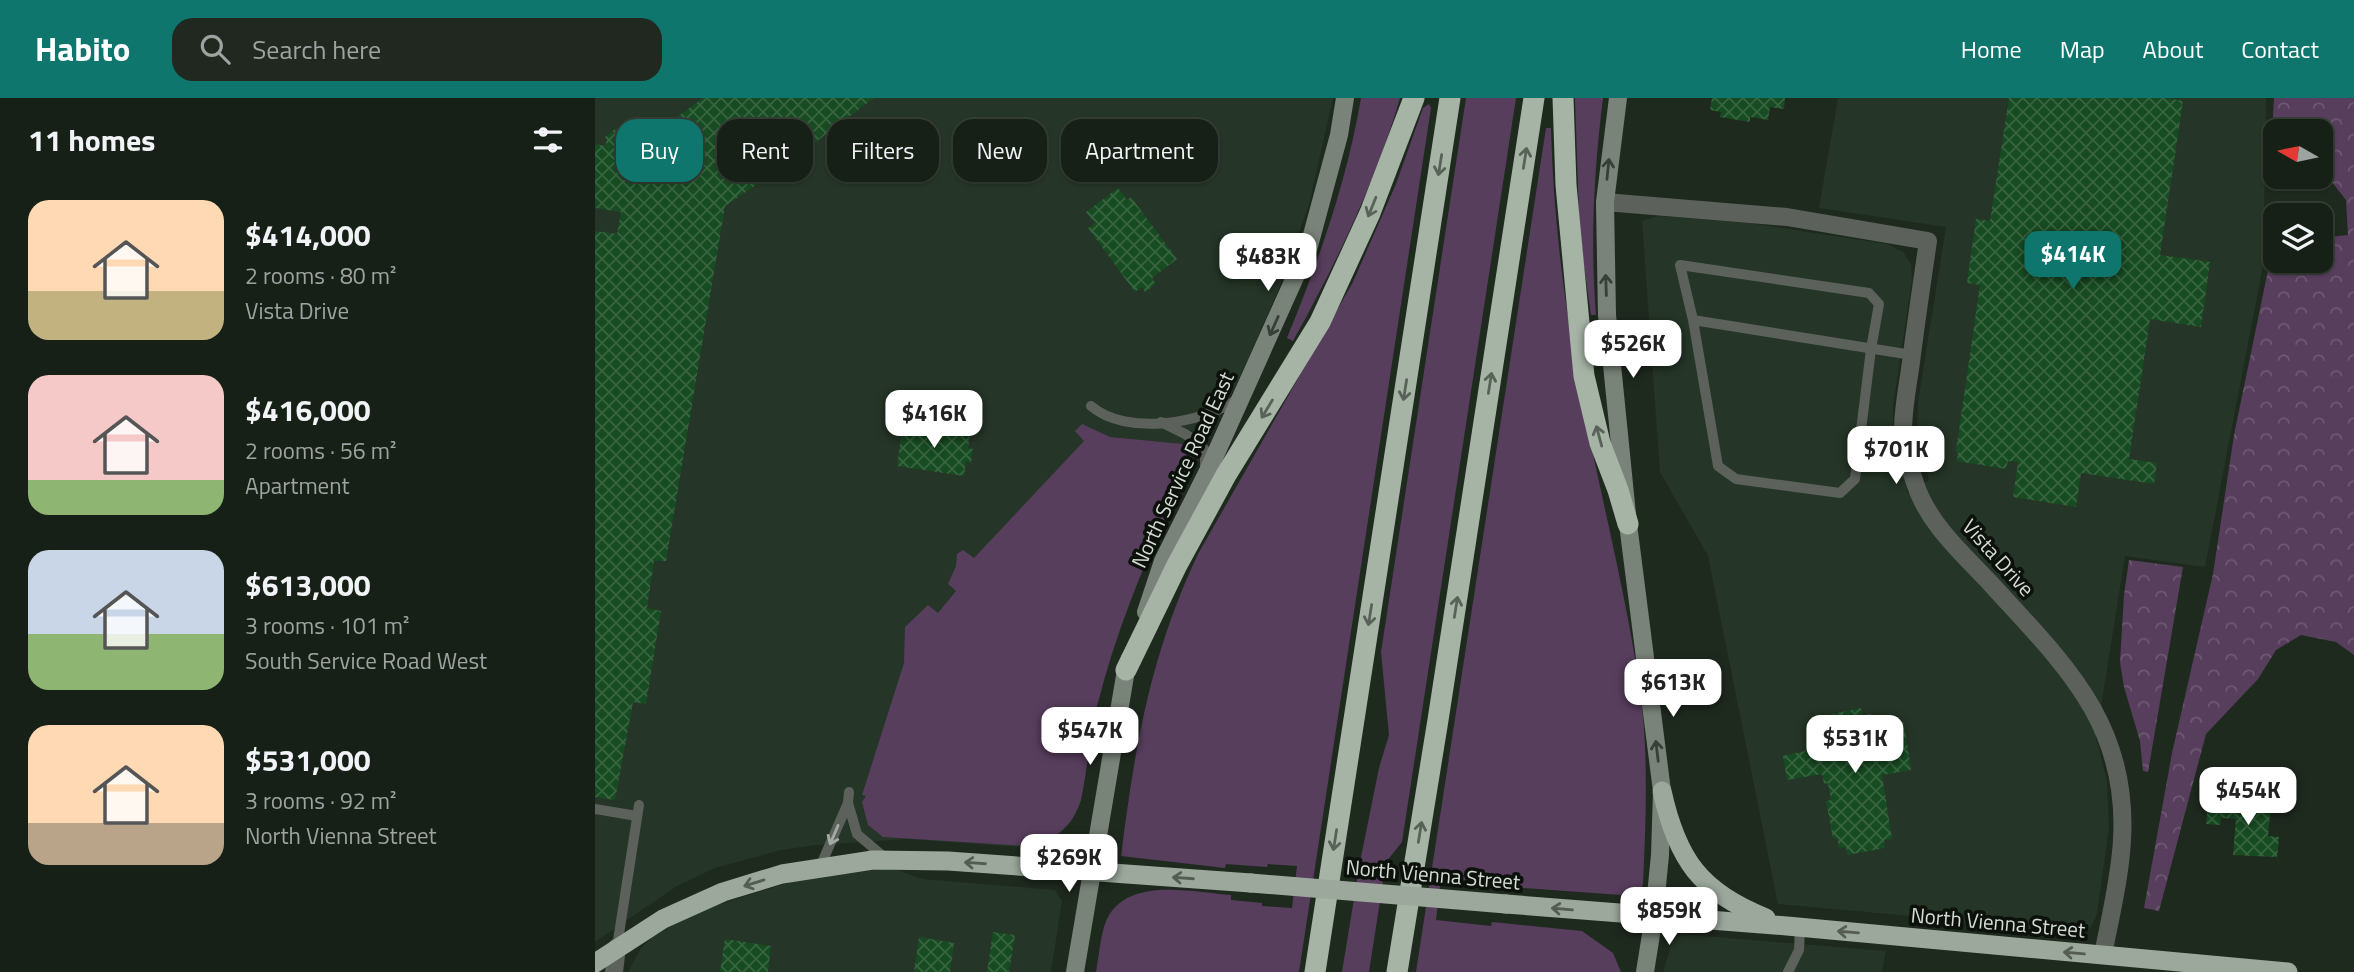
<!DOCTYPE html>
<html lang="en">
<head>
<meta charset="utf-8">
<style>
  :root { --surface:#172017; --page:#202820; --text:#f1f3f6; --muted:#9ea3a1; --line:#363e36; --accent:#0f766e }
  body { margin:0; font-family:"Titillium Web",sans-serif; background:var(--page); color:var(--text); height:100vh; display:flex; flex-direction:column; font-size:26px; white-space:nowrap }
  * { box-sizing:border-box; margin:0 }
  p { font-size:23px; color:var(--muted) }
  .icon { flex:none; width:38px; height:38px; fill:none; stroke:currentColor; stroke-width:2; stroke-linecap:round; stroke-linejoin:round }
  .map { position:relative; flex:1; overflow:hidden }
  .sheet { display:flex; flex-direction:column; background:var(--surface); width:595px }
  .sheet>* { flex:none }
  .banner { position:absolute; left:21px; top:21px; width:665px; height:63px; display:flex; gap:14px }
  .needle { width:46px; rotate:279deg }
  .tools { position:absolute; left:1668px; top:21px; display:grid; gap:14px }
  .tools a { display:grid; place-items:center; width:70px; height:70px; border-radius:14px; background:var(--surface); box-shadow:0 2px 5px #0004,0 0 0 2px var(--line); font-size:35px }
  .price { position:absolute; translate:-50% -60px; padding:0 16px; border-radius:14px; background:#fff; color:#222; font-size:23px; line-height:46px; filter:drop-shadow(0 2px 4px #0008) }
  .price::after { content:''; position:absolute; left:50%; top:42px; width:21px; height:16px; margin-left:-10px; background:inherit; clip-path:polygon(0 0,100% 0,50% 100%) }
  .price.selected { background:var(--accent); color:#fff }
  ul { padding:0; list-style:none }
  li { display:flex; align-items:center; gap:21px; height:175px; padding:0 28px }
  li span { display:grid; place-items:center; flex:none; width:196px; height:140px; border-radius:21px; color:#555 }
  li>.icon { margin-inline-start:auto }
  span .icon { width:84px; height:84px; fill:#fffc; stroke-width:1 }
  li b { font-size:30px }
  h2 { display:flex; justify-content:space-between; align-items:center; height:84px; padding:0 28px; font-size:30px }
  .chip { padding:0 24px; border-radius:21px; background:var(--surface); box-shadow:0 2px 5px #0004,0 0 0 2px var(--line); font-size:24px; line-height:63px }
  .chip.selected { background:var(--accent); color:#fff }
  header { display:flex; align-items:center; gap:42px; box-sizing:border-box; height:98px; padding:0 35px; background:var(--accent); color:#fff }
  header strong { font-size:33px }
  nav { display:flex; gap:38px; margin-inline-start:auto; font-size:24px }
  .search { width:490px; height:63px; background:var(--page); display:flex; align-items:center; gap:18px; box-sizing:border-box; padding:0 24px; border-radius:21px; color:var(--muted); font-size:26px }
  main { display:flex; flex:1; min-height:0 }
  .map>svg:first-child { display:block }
</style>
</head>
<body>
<header>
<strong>Habito</strong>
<div class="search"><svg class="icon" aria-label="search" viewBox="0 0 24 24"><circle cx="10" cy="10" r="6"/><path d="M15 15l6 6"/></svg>Search here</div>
<nav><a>Home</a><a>Map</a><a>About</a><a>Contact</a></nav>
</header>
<main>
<section class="sheet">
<h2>11 homes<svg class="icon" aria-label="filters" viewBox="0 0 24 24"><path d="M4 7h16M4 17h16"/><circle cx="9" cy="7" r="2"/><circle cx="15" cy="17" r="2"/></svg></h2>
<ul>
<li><span style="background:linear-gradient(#ffd9b3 65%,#c2b280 0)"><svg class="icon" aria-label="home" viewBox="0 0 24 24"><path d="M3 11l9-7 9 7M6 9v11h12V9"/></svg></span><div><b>$414,000</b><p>2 rooms · 80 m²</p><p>Vista Drive</p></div></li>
<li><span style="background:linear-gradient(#f6c9c9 75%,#8fb573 0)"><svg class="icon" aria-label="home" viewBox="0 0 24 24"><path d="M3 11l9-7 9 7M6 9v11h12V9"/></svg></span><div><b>$416,000</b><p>2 rooms · 56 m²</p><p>Apartment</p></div></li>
<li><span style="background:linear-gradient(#c9d6e8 60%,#8fb573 0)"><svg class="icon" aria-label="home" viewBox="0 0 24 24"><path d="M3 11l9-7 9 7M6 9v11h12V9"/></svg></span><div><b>$613,000</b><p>3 rooms · 101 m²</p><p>South Service Road West</p></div></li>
<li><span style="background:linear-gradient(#ffd9b3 70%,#b9a48a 0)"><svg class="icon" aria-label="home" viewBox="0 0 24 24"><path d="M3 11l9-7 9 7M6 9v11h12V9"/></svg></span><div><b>$531,000</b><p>3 rooms · 92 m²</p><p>North Vienna Street</p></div></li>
</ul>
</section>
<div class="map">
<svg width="1759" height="874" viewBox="0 0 1759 874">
  <defs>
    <pattern id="forest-crowns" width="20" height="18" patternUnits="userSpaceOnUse" patternTransform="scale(1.75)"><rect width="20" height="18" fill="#573e5d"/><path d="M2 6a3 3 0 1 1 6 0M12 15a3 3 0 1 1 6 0" fill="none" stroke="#6e5973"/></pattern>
    <pattern id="building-cross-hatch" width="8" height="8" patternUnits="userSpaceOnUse" patternTransform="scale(1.75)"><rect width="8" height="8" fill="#174b21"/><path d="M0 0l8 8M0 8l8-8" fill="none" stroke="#386440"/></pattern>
  </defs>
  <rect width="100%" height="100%" fill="#1f2a1f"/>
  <g fill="#253527">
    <polygon points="0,0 738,0 714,106 683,193 646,276 592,387 586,385 543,479 517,551 503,602 486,702 477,723 462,738 444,746 424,749 313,741 221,747 186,752 120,770 82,788 0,844"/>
    <polygon points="1243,0 1671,0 1668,168 1610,469 1530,458 1501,640 1512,683 1514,730 1502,816 1495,831 1481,839 1440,839 1349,821 1183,806 1113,458 1065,374 1047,123 1062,118 1154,125 1292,146 1308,154 1316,166 1317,182 1298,308 1298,329 1313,396 1334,382 1322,337 1323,304 1351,129 1224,110"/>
    <polygon points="297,770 327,781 460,792 467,803 456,874 33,874 46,850 58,839 85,823 125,806 206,781"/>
    <polygon points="1096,837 1291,853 1287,874 1068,874 1077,844 1083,838"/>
  </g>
  <g fill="#573e5d">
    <path d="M 766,0 L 805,0 C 780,86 741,165 698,243 L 692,240 C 724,162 752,83 766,0 Z"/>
    <polygon points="871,0 921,0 807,744 791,764 774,874 747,874 765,764 784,670 794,637 786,554"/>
    <path d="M 980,0 L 1008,0 C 999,72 995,144 1001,217 L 996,217 L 988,161 L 984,118 Z"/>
    <path d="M 834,6 L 836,10 L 704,874 L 501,874 C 504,858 505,841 510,826 C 528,777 597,794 636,797 L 636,802 L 667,805 L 667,808 L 697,810 L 702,768 L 673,766 L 672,769 L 631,766 L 630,770 L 526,758 C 540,648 555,558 603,456 L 758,184 L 801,86 L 828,10 Z"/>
    <path d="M 951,30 L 956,30 C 958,110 967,189 981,268 C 999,374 1028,478 1044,585 C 1054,651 1051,720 1048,786 L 1045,796 L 1040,798 L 901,788 L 900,785 L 846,780 L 841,822 L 896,828 L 897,824 L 987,833 L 1018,855 L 1026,874 L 821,874 Z"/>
    <path d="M 487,326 L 515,339 L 587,346 L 594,351 L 590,360 L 592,362 L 597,355 L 598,369 L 592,387 L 586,385 C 553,457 524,524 504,601 C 495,633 493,668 486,702 C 477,729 460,743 432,748 L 288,739 L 273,727 L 267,704 L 271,698 L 267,697 L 309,565 L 310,529 L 333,507 L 343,515 L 361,493 L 353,486 L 361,468 L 362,456 L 368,452 L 379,460 L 489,343 L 480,333 Z"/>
  </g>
  <g fill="url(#forest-crowns)">
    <polygon points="1679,0 1759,0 1759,557 1741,544 1706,537 1681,552 1663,581 1611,636 1564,813 1549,810 1577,655 1618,476 1639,337 1677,153 1680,151 1680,163 1726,163 1726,140 1753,137 1751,102 1726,70 1726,33 1685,33 1678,19"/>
    <polygon points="1534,462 1588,469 1553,674 1548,673 1545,643 1529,589 1525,564 1529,497"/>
  </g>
  <g fill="url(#building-cross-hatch)">
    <polygon points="108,0 279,0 186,70 130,108 71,463 59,463 52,510 66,513 51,606 38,604 20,702 0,699 0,133 22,136 26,114 0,110 0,46 10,48 12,42 10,39 21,30 23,34 34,24 47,45"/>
    <polygon points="1117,0 1190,0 1189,11 1175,9 1173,22 1155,19 1155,24 1125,19 1126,14 1115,12"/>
    <polygon points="1414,0 1570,0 1588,3 1565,157 1615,164 1606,229 1555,221 1534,361 1562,365 1559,386 1486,375 1481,409 1418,399 1423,364 1413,363 1411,371 1362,363 1363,353 1361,353 1385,187 1372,185 1381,121 1395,123"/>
    <polygon points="523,90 532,102 536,99 582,161 557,180 561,186 550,194 547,189 540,194 493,130 500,125 491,114"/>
    <polygon points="308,325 375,336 373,350 378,351 376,365 371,364 369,378 302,368"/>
    <polygon points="1266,610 1268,617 1276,616 1279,630 1309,624 1316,672 1287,677 1297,741 1289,742 1290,750 1252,757 1251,749 1244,750 1242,740 1238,740 1231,703 1236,702 1233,685 1229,686 1227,676 1192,682 1188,658 1223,650 1220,638 1224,637 1222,626 1229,625 1228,618"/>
    <polygon points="1642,701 1676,704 1673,738 1684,739 1682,759 1638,757 1641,721 1626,720 1625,727 1611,726 1613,703 1627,704 1627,713 1636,714 1636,712 1641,712"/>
    <polygon points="398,834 420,837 414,874 392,874"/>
    <polygon points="324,839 359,845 355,874 319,874"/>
    <polygon points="130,841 176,848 173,874 125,874"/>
  </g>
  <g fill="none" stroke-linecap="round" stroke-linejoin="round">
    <g stroke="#5c615c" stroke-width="10">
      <polyline points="1098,222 1123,368 1141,381 1245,395 1260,381 1276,251 1284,206 1274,195 1085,167 1098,222 1317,257"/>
      <path d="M 496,308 C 531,338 606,326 641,302"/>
      <polyline points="566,324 590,336 602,344 610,352 610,368"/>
      <polyline points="253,705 262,736 289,759"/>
      <polyline points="0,711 42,718"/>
      <polyline points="225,769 253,705 254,694"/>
      <polyline points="22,849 44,707"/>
      <polyline points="1193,874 1204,852 1205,829"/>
    </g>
    <g stroke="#5c615c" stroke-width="18">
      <path d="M 1010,104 L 1192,119 L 1333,143 C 1327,184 1321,224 1316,264 C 1313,287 1308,310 1308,333 C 1308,349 1315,370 1320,385 C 1333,426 1368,456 1396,486 C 1468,565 1534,625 1527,742 C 1525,780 1515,820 1508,857"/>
      <polyline points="19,874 22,849"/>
    </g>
    <g stroke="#7a837a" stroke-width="18">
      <polyline points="1023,0 1010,104 1012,217 1033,426 1067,693 1065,757 1059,818 1050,874"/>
      <polyline points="551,514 568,463 613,373 714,148 744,37 750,0"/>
      <polyline points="480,874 531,572 535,560"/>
    </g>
    <g stroke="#9ca89c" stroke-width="19">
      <path d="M 1067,693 C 1082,761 1105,794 1171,820"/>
      <polyline points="911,806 1192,828 1693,874"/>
      <polyline points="0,865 68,821 128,794 187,776 278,762 353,763 656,785"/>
    </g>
    <g stroke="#a6b4a6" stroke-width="21">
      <polyline points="968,0 971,87 989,278 1005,345 1023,392 1033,426"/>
      <polyline points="531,572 582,467 631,377 725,224 775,115 819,0"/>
      <polyline points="720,874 855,0"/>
      <polyline points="802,874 843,622 939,0"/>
    </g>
    <polyline stroke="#9ca89c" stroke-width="19" points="656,785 911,806"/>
  </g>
  <defs><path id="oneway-shaft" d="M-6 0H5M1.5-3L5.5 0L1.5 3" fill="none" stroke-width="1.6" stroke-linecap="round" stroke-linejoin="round" transform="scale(1.75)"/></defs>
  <g stroke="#596259">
    <use href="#oneway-shaft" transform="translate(930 60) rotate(-81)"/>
    <use href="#oneway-shaft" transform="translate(845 67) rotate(99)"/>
    <use href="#oneway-shaft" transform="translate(777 109) rotate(112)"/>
    <use href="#oneway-shaft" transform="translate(895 285) rotate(-81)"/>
    <use href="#oneway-shaft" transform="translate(810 292) rotate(99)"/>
    <use href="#oneway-shaft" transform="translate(672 311) rotate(121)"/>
    <use href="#oneway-shaft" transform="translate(1004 338) rotate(-105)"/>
    <use href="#oneway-shaft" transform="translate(861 509) rotate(-81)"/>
    <use href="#oneway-shaft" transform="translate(775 517) rotate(99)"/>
    <use href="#oneway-shaft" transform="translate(825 734) rotate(-81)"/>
    <use href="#oneway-shaft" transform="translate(740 742) rotate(99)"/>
  </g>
  <g stroke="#383f38">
    <use href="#oneway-shaft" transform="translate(1013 71) rotate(-84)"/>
    <use href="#oneway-shaft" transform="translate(1011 187) rotate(-92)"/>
    <use href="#oneway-shaft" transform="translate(679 228) rotate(114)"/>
    <use href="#oneway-shaft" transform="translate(1062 653) rotate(-97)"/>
  </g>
  <use stroke="#a4aba5" href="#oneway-shaft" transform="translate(239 737) rotate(113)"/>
  <g stroke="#545c54">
    <use href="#oneway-shaft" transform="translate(380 765) rotate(-176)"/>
    <use href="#oneway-shaft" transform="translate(588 780) rotate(-176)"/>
    <use href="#oneway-shaft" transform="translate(159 785) rotate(163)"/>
    <use href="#oneway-shaft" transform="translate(967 811) rotate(-175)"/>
    <use href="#oneway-shaft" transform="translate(1253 834) rotate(-175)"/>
    <use href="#oneway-shaft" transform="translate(1479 855) rotate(-175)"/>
  </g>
  <g text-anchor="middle" stroke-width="7" stroke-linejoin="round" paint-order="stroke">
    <g font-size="21" fill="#d4dcd5" stroke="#0c110c">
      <text transform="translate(588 372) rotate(-65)" y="7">North Service Road East</text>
      <text transform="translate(1403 460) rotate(48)" y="7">Vista Drive</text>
      <text transform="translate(838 777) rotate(5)" y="7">North Vienna Street</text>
      <text transform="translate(1403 825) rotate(5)" y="7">North Vienna Street</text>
    </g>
  </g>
</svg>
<div class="tools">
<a><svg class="needle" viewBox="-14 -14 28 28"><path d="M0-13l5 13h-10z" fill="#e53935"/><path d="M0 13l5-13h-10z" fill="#9ea3a1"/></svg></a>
<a><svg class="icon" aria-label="layers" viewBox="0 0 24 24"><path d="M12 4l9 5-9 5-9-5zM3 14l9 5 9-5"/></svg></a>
</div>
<b class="price selected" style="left:1478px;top:193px">$414K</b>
<b class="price" style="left:673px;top:195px">$483K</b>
<b class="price" style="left:1038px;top:282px">$526K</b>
<b class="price" style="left:339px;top:352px">$416K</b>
<b class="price" style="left:1301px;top:388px">$701K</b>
<b class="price" style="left:1078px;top:621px">$613K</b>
<b class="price" style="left:495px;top:669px">$547K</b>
<b class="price" style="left:1260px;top:677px">$531K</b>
<b class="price" style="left:1653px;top:729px">$454K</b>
<b class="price" style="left:474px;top:796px">$269K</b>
<b class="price" style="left:1074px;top:849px">$859K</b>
<div class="banner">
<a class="chip selected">Buy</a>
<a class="chip">Rent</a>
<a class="chip">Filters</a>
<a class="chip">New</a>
<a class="chip">Apartment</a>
</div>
</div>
</main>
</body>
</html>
